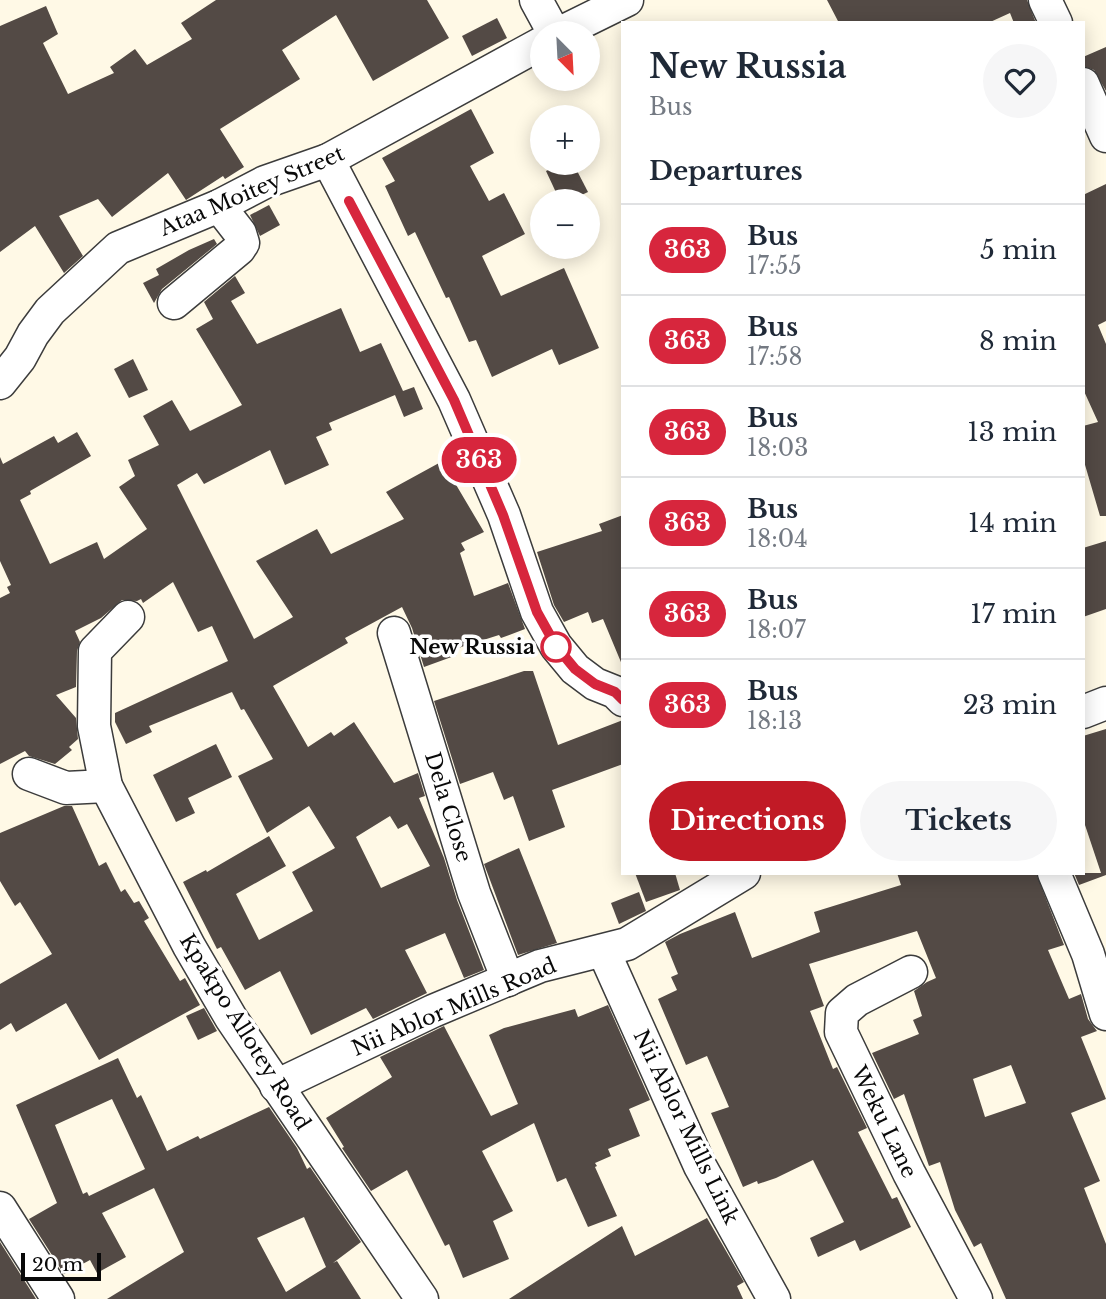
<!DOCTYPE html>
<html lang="en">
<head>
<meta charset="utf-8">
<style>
  :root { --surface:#fff; --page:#f6f6f7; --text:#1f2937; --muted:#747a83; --line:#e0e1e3; --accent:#c11a26 }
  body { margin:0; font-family:"Libre Baskerville",serif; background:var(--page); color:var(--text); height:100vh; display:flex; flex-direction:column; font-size:26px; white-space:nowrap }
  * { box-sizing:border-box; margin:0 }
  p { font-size:23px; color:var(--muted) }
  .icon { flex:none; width:38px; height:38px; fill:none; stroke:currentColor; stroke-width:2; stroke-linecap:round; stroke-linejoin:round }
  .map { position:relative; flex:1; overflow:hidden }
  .sheet { position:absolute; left:621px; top:21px; width:464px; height:854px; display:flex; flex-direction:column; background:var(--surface); border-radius:0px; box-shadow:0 4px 18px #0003 }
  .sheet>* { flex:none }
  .badge { padding:0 14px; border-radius:23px; font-size:24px; line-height:46px }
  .needle { width:46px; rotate:156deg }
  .controls { position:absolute; left:530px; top:21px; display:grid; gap:14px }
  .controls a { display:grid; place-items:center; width:70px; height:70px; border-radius:50%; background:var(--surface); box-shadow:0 4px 18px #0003; font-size:35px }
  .scale { position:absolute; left:21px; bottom:18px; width:80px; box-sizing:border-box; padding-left:7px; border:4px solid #090909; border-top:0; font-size:19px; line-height:24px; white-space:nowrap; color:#090909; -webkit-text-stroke:5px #fff; paint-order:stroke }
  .map>.badge { position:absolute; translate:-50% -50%; box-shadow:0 0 0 4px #fff }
  h2 { padding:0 28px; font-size:26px; line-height:63px }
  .round { display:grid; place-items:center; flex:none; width:74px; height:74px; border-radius:37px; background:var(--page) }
  .head { display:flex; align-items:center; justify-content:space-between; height:119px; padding:0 28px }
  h1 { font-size:33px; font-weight:800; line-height:52px }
  .primary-button { display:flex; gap:14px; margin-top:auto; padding:14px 28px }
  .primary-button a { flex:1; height:80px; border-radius:42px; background:var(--accent); color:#fff; font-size:28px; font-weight:800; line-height:80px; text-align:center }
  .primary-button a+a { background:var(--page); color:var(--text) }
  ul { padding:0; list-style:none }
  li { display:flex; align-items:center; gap:21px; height:91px; padding:0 28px; border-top:2px solid var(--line) }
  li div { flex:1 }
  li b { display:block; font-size:26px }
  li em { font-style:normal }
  li .badge { min-width:77px; font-weight:700; text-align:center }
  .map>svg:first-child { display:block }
  .building { fill:#534a45; fill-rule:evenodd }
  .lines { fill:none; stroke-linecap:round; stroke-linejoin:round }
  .street-casing { stroke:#3c3c3c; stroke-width:35 }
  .street { stroke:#fff; stroke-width:32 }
  .line-casing { stroke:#fff; stroke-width:16 }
  .line { stroke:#d7263d; stroke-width:10 }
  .stop-dot { fill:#fff; stroke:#d7263d; stroke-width:3.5 }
  .labels { text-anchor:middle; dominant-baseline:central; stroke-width:7; stroke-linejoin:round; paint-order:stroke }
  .street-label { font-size:21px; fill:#090909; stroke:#fff }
  .stop-label { font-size:21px; font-weight:bold; fill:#090909; stroke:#fff; text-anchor:end }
</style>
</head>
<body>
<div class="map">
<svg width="1106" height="1299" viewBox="0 0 1106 1299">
  <rect width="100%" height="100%" fill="#fff9e6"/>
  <g class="building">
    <path d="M216,0H427L449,38L373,81L336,15L282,50L300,79L220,129L244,167L225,179L223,176L186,200L168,173L112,217L98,199L59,216L83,256L64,273L35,226L0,252V26L46,6L58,34L43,43L68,94L114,73L110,67L135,49L147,65L192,39L181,23Z"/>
    <path d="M827,0H1027L1036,23H1014L1010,13L988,23H839Z"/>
    <path d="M497,18L507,38L472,56L462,36Z"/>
    <path d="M1106,47V91L1094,70L1083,66V57Z"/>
    <path d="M471,109L494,153L470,166L489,201L504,193L525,234L482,256L501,296L564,268L599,348L559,365L552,349L492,377L476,340L469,342L449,297L446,298L415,232L408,236L385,186L395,181L382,158Z"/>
    <path d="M563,163H573L588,192L569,201H560L546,171Z"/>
    <path d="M1106,184V321L1098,325L1106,344V516H1100L1083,458V426L1098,422L1083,389V195Z"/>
    <path d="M269,205L280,225L260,236L250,215Z"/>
    <path d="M214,239L217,244L162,289L154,303L143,283L159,275L156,269L189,250Z"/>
    <path d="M235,276L245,293L231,301L257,344L341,308L360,352L381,343L403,391L414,387L423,409L404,417L395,395L329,423L332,430L316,437L329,465L285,485L270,450L204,484L197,473L177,485L254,639L293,617L256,561L317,529L331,554L404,519L386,492L450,457L461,480L455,483L484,532L461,543L465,550L460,553L474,596L508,583L525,629L501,638L499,635L455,649L457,655L424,667L412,628L402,607L345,638L348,643L273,686L308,747L331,732L334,736L354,722L394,783L418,773L425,796L419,798L444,858L457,900L484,970L464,978L445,933L405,950L427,993L373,1019L366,1008L311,1035L280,971L245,990L221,947L217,949L183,882L206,870L207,872L269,836L286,866L236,894L259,940L313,911L292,872L335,848L309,806L267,833L238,776L273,759L244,709L241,710L232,692L149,726L152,732L126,744L115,722V713L228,661L212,626L198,632L173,582L143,603L141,599L137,601L122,600L101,618L75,631L80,642L77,651L76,687L56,695L76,718L78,739L69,747L72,750L55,764L29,756L25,751L0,764V598L10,593L7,587L11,585L0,561V457L3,464L54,436L58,443L77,432L91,456L30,491L31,494L20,500L50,564L97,542L104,559L147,529L119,487L135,476L128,460L159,445L143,416L172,400L190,431L242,405L196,329L213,319L204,302ZM390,816L398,829L407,824L430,866L381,888L356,837Z"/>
    <path d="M133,359L148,390L129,398L114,369Z"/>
    <path d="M623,515V667L603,619L592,623L588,612L564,622L554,605L537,552L602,531L599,524Z"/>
    <path d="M1106,541V609L1083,617V548Z"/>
    <path d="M524,671H533L558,745L623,720V764L552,790L565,827L529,841L513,796L504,800L493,772L460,784L434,701Z"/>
    <path d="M1106,729V875L1079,885L1074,873H1101L1083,819V736Z"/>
    <path d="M216,744L232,777L188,798L195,813L176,822L153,775Z"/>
    <path d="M64,806H72L99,866L106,862L121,892L125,889L134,903L139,901L149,918L144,921L180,981L185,978L200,1005L99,1060L66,1003L16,1032L11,1023L0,1030V984L52,954L20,902L15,906L0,881V833Z"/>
    <path d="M519,848L557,943L518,955L484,864Z"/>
    <path d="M635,873H675L680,890L646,902Z"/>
    <path d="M897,873H1036L1064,945L1048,950L1069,999L1081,994L1088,1019L1097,1031L1081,1037L1106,1099L1071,1113L1100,1181L1084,1188L1106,1244V1299H1006L981,1243L974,1247L955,1210L940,1162L929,1166L904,1094L894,1099L872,1053L919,1034L913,1020L922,1016L914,991L927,982L936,978L917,931L809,964L824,1006L810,1011L833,1069L837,1067L867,1128L858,1132L892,1199L897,1197L911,1227L860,1251L855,1240L818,1257L810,1238L844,1222L813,1160L776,1178L758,1184L757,1181L743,1187L711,1113L729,1107L707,1056L686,1065L658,999L677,990L671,977L678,974L665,942L680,934L735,912L752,958L820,932L814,912L901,885ZM1011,1065L1026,1103L985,1117L973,1079Z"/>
    <path d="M639,892L646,911L619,924L611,903Z"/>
    <path d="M608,1005L650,1100L629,1109L640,1136L608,1149L611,1156L595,1163L597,1166L595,1167L617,1216L588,1227L566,1178L557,1182L534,1123L482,1151L513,1211L493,1221L509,1259L463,1278L449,1244L445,1246L407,1170L371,1191L342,1148L344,1147L326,1118L392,1077L380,1057L444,1026L491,1116L518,1104L489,1035L504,1028L575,1009L578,1017Z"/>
    <path d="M204,1008L217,1031L198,1040L186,1016Z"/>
    <path d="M118,1058L137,1098L141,1095L167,1151L198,1136L200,1139L269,1107L297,1148L307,1169L310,1167L361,1242L333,1263L337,1261L361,1299H107L184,1252L154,1188L102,1213L126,1257L97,1273L90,1260L64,1274L29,1219L57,1203L16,1105ZM112,1099L145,1169L89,1196L87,1192L83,1194L55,1125ZM304,1217L326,1267L286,1292L257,1238Z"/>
    <path d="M707,1218L744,1282L737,1286L743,1299H509L622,1226L635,1256Z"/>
    <path d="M0,1242L36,1299H0Z"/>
  </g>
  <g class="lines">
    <g class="street-casing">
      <g id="street">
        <path d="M536,0L554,33"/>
        <path d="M1045,0L1056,23"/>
        <path d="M560,33L627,0"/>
        <path d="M1083,84L1106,136"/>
        <path d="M328,160L454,400L504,515L537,612L556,646L575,669L595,684L615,692L623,700"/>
        <path d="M174,303L239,249L243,243L240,233L219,206"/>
        <path d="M0,383L20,358L33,334L50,311L118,248L219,206L265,182L328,160L542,43"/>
        <path d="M128,617L95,651L94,726L106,786L189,946L231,1018L422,1299"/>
        <path d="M394,633L474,893L508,980"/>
        <path d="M1083,712L1106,703"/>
        <path d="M29,774L66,788L106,786"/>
        <path d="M1054,873L1088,954L1106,1014"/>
        <path d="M604,952L700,1166L774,1299"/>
        <path d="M911,972L857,1000L842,1013L841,1032L909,1173L976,1299"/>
        <path d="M276,1086L433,1011L540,966L627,944L744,873"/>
        <path d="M0,1208L58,1299"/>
      </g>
    </g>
    <use href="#street" class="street"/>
  </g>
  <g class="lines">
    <g class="line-casing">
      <path id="line" d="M349,201L454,400L503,515L537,612L556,646L575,669L595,684L615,692L623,700"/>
    </g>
    <use href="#line" class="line"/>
  </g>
  <circle class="stop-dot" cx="556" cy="647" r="14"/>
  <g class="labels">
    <g class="street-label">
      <text transform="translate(252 191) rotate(-23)">Ataa Moitey Street</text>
      <text transform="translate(448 807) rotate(73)">Dela Close</text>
      <text transform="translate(454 1007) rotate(-23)">Nii Ablor Mills Road</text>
      <text transform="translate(245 1032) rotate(58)">Kpakpo Allotey Road</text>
      <text transform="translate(884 1122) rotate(64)">Weku Lane</text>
      <text transform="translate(686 1127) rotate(64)">Nii Ablor Mills Link</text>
    </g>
    <g class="stop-label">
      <text x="535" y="647">New Russia</text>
    </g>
  </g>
</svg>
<div class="controls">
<a><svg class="needle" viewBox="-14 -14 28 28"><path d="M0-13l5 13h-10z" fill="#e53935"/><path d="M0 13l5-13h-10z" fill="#747a83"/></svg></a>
<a>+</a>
<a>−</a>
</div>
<div class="scale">20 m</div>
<b class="badge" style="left:479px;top:460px;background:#d7263d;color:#fff">363</b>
<section class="sheet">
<div class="head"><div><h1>New Russia</h1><p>Bus</p></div><a class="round"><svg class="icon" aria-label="heart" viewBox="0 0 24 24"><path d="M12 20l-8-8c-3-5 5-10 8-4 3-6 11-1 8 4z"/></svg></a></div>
<h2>Departures</h2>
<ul>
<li><span class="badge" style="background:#d7263d;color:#fff">363</span><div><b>Bus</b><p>17:55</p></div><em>5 min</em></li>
<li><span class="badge" style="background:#d7263d;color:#fff">363</span><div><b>Bus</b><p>17:58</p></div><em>8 min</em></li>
<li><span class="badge" style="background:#d7263d;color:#fff">363</span><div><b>Bus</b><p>18:03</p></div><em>13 min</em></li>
<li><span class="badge" style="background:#d7263d;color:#fff">363</span><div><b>Bus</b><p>18:04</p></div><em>14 min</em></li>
<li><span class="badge" style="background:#d7263d;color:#fff">363</span><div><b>Bus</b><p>18:07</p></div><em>17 min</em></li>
<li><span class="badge" style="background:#d7263d;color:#fff">363</span><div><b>Bus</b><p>18:13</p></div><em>23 min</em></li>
</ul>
<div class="primary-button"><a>Directions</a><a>Tickets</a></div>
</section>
</div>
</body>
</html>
